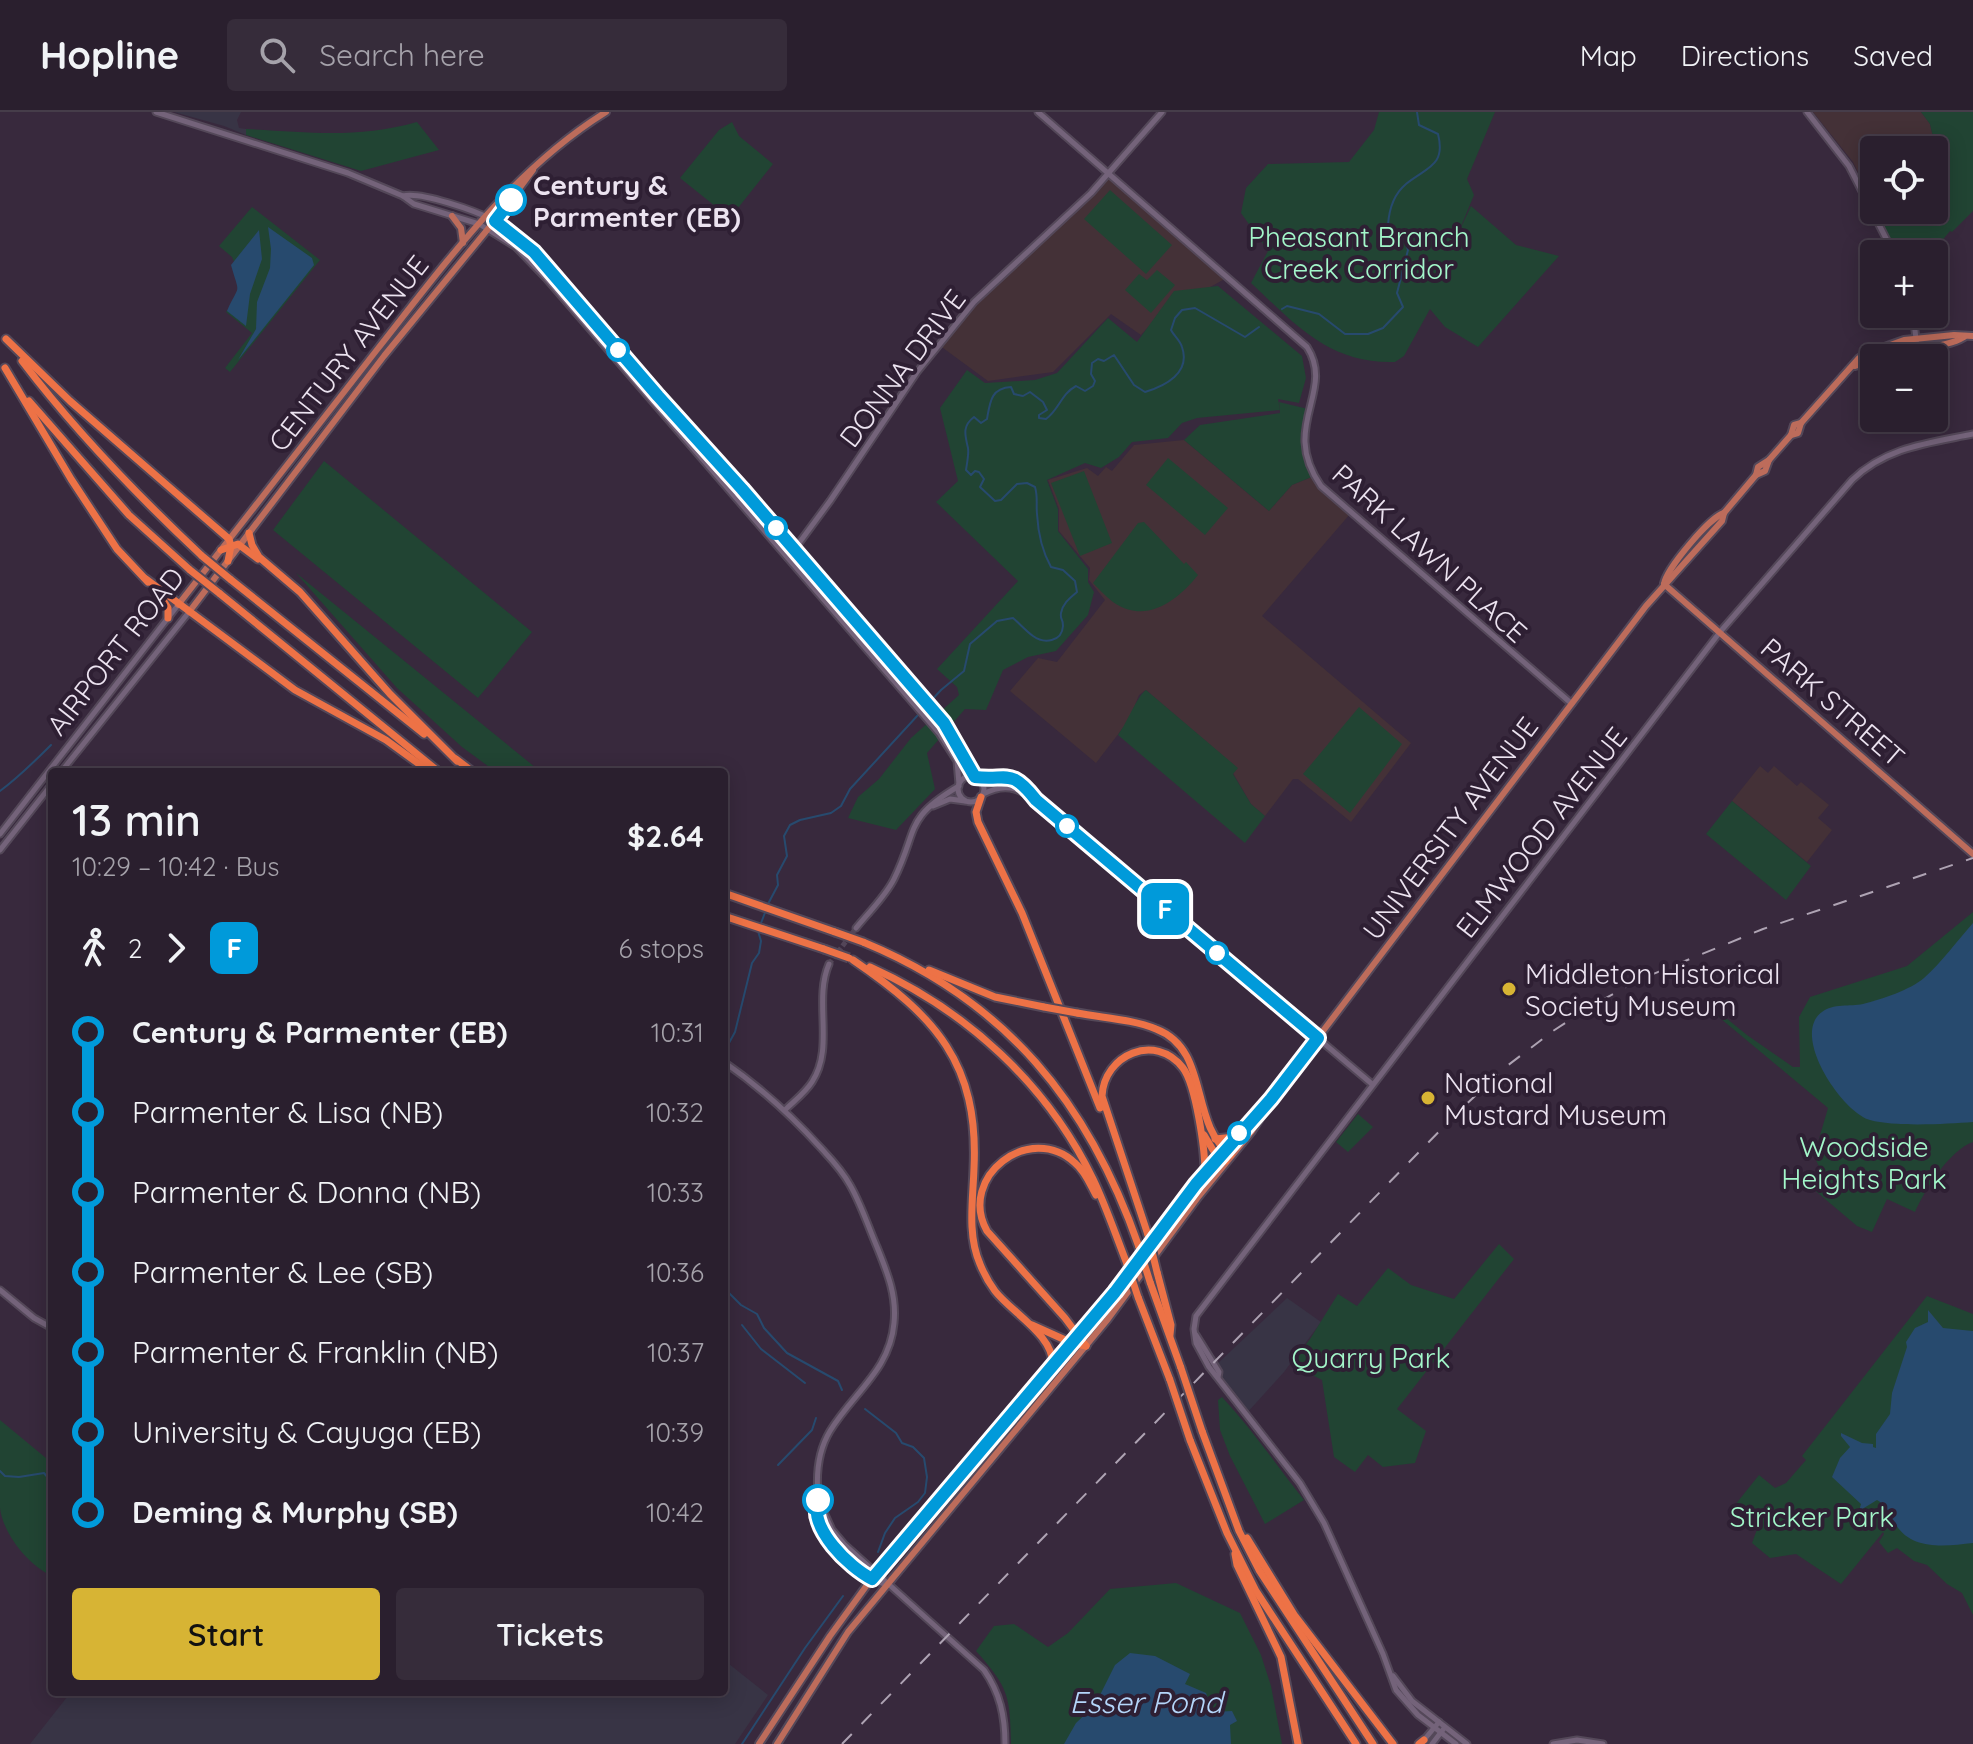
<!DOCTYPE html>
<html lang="en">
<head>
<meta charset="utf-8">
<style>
  :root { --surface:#2a1f2e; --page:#362c3a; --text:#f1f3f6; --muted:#a5a2aa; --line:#463d4a; --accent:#d7b434 }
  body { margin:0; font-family:Quicksand,sans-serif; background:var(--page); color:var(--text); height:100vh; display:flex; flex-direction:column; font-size:30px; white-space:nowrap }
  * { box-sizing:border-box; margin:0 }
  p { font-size:26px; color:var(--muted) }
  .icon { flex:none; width:44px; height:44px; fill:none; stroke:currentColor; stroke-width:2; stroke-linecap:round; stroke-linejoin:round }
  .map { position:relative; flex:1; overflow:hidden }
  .side { position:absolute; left:48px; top:656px; width:680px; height:928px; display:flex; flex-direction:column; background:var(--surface); border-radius:8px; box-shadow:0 4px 20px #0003,0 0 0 2px var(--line) }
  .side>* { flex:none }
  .badge { padding:0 16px; border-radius:12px; font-size:28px; line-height:52px }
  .tools { position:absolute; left:1860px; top:24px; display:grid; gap:16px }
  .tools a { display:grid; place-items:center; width:88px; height:88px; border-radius:8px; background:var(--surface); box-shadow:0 4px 20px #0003,0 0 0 2px var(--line); font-size:40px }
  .map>.badge { position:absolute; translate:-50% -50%; box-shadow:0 0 0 4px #fff }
  .legs { display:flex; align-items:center; gap:12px; height:88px; padding:0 24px; font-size:26px }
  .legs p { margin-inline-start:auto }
  .head { display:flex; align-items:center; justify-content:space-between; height:136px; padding:0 24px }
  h1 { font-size:44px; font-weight:600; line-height:60px }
  .button { display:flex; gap:16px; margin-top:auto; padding:16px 24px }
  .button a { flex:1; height:92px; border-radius:8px; background:var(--accent); color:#111; font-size:32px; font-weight:600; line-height:92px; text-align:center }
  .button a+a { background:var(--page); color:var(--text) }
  ul { padding:0 24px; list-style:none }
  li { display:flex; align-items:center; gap:28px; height:80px; font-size:30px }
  li i { display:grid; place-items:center; width:12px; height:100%; margin:0 10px; background:currentColor }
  li i::after { content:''; width:20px; height:20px; margin:-10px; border:6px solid; border-radius:50%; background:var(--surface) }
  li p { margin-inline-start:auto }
  li:first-child i { background:linear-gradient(#0000 50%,currentColor 0) }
  li:last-child i { background:linear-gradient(currentColor 50%,#0000 0) }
  header { display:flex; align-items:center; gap:48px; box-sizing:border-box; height:112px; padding:0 40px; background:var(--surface); border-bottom:2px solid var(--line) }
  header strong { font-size:38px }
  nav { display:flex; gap:44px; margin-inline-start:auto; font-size:28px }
  .search { width:560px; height:72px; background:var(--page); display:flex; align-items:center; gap:20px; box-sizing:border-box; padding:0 28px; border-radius:8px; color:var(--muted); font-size:30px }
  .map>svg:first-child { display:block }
  .industrial { fill:#383445 }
  .education { fill:#443137 }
  .green { fill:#214433 }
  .water { fill:#274a6e }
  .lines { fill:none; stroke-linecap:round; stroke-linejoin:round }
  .stream { stroke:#274a6e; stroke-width:2 }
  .minor-tunnel { stroke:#534558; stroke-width:5; stroke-dasharray:5 2.5; stroke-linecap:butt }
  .minor-casing { stroke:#544859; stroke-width:9 }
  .major-casing { stroke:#544859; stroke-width:10 }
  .highway-casing { stroke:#544859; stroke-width:11 }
  .minor { stroke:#74637a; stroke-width:5 }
  .major { stroke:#bd6c5b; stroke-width:6 }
  .highway { stroke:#ed7246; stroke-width:7 }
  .rail { stroke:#aea3b3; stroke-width:2; stroke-dasharray:14 14; stroke-linecap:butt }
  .highway-bridge-casing { stroke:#544859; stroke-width:11; stroke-linecap:butt }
  .highway-bridge { stroke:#ed7246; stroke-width:7 }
  .line-1-casing { stroke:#fff; stroke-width:18 }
  .line-1 { stroke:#009ada; stroke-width:12 }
  .stop-1-dot { fill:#fff; stroke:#009ada; stroke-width:4 }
  .poi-dot { fill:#d7b434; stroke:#2e1f33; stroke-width:3 }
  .labels { text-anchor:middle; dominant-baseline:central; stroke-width:8; stroke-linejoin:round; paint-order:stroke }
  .stop-label { font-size:28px; font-weight:bold; fill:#ece3f0; stroke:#2e1f33; text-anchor:start }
  .park-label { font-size:28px; fill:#a3f7ca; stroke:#2e1f33 }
  .street-label { font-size:28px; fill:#ece3f0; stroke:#2e1f33 }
  .poi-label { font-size:28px; fill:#ece3f0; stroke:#2e1f33; text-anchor:start }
  .water-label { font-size:30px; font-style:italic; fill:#b4d6fa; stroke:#2e1f33 }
</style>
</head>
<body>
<header>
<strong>Hopline</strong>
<div class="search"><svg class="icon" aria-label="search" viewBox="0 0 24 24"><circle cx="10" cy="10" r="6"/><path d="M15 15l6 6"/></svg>Search here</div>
<nav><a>Map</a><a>Directions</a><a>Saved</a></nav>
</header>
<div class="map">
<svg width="1973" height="1632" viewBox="0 0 1973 1632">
  <rect width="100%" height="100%" fill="#38293d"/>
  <g class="industrial">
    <path d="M174,0H241L237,8L239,16L246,17V23L224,14Z"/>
    <path d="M1287,1186L1321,1210L1284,1260L1246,1302L1218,1265L1215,1254Z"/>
    <path d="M724,1548L768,1583L735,1632H30L71,1580H724Z"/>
  </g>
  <g class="education">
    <path d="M1813,0H1921L1930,12L1933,25L1925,38H1874V92L1853,50Z"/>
    <path d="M1109,61L1228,165L1157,205L1141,223L1111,202L1053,260L988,269L939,233L974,190Z"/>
    <path d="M1184,328L1269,399L1292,373L1314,364L1350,402L1262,504L1411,631L1351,710L1298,667H1293L1265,704L1251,692L1233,661L1237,656L1146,578L1139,583L1129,608L1096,651L1010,579L1038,546L1057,550L1105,488L1089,468L1090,456L1059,419V397L1048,368L1087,356L1098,364L1106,355L1112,359L1134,333Z"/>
    <path d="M1760,654L1768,661L1774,654L1797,674L1801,670L1829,693L1818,706L1832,718L1807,750L1732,689Z"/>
  </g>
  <g class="green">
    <path d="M1379,0H1495L1467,67L1474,83L1457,124L1471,94L1516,133L1559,144L1478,235L1445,215L1430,197L1404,244L1395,250C1329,252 1295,212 1251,171L1268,139L1241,101L1246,76L1268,52L1349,50L1374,18Z"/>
    <path d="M1921,0H1973V99L1952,120L1950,119L1931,142H1898L1879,103L1885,98H1934V38H1913L1924,35L1933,25L1930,12Z"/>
    <path d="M417,10L439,38L361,59L246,23V17C308,20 356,27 417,10Z"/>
    <path d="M732,10L739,24L773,52L730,106L680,66L719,18Z"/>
    <path d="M1110,78L1172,133L1146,162L1084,107Z"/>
    <path d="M252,95L320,148L230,260L225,256L252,221L226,200L245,176L232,145L219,134Z"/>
    <path d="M1157,158L1175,173L1151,201L1125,178L1139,162L1147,168Z"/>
    <path d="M1218,174L1302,244L1306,266L1299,291L1278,287L1280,298L1197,306L1182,311L1168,326L1132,330L1119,345L1101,356L1085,351L1047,368L1058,397V419L1088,457V470L1094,480L1088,503L1056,539L1028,545L1003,558L986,598L965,597L927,641L935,677L896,718L848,706L858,685L879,667L911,626L959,583L957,575L937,557L1018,469L936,390L958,369L940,296L967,258L985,271L1035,268L1057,261L1108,206L1137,230L1174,179Z"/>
    <path d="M1279,290L1308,297L1304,321L1314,364L1292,373L1269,399L1184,328L1200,313L1280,301Z"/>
    <path d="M1168,346L1228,396L1205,423L1146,373Z"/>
    <path d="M324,349L532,520L478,586L273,418Z"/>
    <path d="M1084,359L1112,431L1080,444L1051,371Z"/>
    <path d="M1144,410L1184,452L1186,450L1198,463C1179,487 1148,512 1116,492C1108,487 1100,478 1093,471L1138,411Z"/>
    <path d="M296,461L541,660H496L462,635L397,576Z"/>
    <path d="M1146,578L1238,656L1233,662L1251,692L1265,704L1245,731L1118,623C1127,611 1137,584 1146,578Z"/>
    <path d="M1359,595L1402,632L1350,701L1303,662Z"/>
    <path d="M1732,689L1811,754L1786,788L1706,722Z"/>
    <path d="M1973,800V1030C1950,1038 1925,1077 1915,1100L1887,1087L1872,1120L1857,1114L1812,1076L1823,1063L1814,1044L1828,996L1708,896L1710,893L1747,923L1793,955H1800L1799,905L1810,885L1907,854Z"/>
    <path d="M1358,1002L1373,1015L1348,1040L1336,1030Z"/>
    <path d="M1499,1132L1514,1147L1397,1297L1426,1319L1415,1351L1383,1355L1368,1343L1355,1360L1334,1345L1322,1268L1291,1252L1310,1227L1338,1182L1357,1194L1388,1156L1411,1173L1454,1187Z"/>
    <path d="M1927,1184L1973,1202V1503L1962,1481L1947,1472L1927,1453L1914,1449L1897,1436L1888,1441L1879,1430L1884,1422L1883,1420L1841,1472L1796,1442L1770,1446L1752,1431L1759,1412L1735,1393L1759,1363L1775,1376L1786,1371L1806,1348L1802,1344Z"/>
    <path d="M1222,1285C1252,1317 1277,1354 1304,1388L1265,1412L1230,1344L1220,1318L1218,1288Z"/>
    <path d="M0,1308L52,1351V1464C29,1454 3,1422 0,1396C0,1368 0,1337 0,1308Z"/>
    <path d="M1176,1471L1240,1501L1261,1543L1271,1574L1282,1632H1011C1010,1584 1009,1576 976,1539L994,1514L1014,1512L1048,1535L1068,1521L1110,1477Z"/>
  </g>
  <g class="water">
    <path d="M268,115L312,146L314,153L238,248L256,217L257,190L270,156L271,137Z"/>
    <path d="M259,118L262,147L250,182L246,214L227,199C240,170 240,185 231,153Z"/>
    <path d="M1973,811V1010C1946,1012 1895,1015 1870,1008C1842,1000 1790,923 1822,900C1833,891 1850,895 1863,892C1882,887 1910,878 1924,866C1942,850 1957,829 1973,811Z"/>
    <path d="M1928,1198L1943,1216L1973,1219V1431C1946,1434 1913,1439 1896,1413C1888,1402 1889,1395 1877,1388L1859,1399L1861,1392L1832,1365L1840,1346L1850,1335L1841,1324V1321L1862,1331L1873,1332V1335L1876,1336V1322L1890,1302L1892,1281L1907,1235L1906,1230L1915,1216L1928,1210Z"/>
    <path d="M1130,1541L1155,1544L1190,1562L1185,1572L1206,1581L1213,1600L1232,1599L1237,1609L1230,1613L1231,1632H1064L1076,1611L1095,1593L1115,1553Z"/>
  </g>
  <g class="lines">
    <g class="stream">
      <path d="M1282,197L1287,194L1319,202L1345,222H1368L1383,216L1403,195L1397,181L1408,138L1404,126L1388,113C1389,98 1394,82 1406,72C1427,55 1446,54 1438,22L1419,13L1417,0"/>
      <path d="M0,679C19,665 36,648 51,633"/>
      <path d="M768,792L778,773L777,763L787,744L784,724L790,713L800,708L831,701L841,694L850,677L941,578L964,559L970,532L997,509L1013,506C1020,512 1026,519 1033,524C1044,532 1062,530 1063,514C1063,505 1060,509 1061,501C1063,491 1070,486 1077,480L1075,469L1063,458L1051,455C1042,439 1038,420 1037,402C1036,392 1038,385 1035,375L1027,371L1017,372L1001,388L995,389L980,375L984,367L979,360L975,359L971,363L966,358C967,351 969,342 968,336C965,323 962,314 974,305L981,311L987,307C990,290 991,276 1011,275L1014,282L1023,284L1030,280L1043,290L1047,298L1039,303V306L1046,307C1059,298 1061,282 1076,274L1085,279L1093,274L1095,269L1091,262L1092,251L1098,247L1104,249L1114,243L1134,273L1145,280C1165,274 1191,261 1182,235C1180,228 1174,224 1171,218L1175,206L1182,198L1195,196L1245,225L1259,215"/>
      <path d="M724,940L735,920L752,851L759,841L761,829L758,819L766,798"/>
      <path d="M724,1176L741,1193L757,1202L764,1216L787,1241L838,1269L842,1278"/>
      <path d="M742,1213L761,1237L805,1271"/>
      <path d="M865,1297L896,1321L902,1331L913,1335L924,1346L927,1365L925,1381L918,1390L895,1406L885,1421L878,1440"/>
      <path d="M778,1353L812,1318L816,1306"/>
      <path d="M0,1359L5,1364L19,1365L44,1361L49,1367L52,1390"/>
      <path d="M742,1632L805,1536L843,1484"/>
    </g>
    <path class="minor-tunnel" d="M829,852L856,816"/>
    <g class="minor-casing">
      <g id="minor">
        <path d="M156,0L348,61L403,84L414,92L479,112L516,135L546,166L939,621L957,649L959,672"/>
        <path d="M1038,0L1307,235C1336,280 1279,314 1321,374L1572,592"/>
        <path d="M1807,0L1849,54L1894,142"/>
        <path d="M403,84C420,79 476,99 493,108C505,114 518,124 528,134L944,611L975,665"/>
        <path d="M1913,202L1917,235"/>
        <path d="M788,446L830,389L917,260L974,190L1091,81L1162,0"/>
        <path d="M61,660L189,500"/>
        <circle cx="971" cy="677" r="13"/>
        <path d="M978,666C1006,665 1012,660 1033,684"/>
        <path d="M983,682C1004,671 1017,675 1036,688L1372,972"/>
        <path d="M933,694L950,687L965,689"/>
        <path d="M0,722L178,493"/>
        <path d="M0,738L52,672"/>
        <path d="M856,816C868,801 885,785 894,767C919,717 903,707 959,674"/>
        <path d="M724,950C760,975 790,1002 820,1035C831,1047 842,1058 850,1073C861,1092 868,1114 877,1135C887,1160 897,1183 894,1211C890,1258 853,1281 830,1319C818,1339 816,1360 818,1383C818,1390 815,1395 816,1401C821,1434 857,1462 886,1473"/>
        <path d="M785,998C794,989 805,981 812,970C835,935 813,889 829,852"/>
        <path d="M0,1178L34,1206L52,1216"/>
        <path d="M1196,1223L1219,1260L1218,1265"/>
        <path d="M819,1389L832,1418L844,1432L984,1558C1000,1581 1005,1604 1005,1632"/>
        <path d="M1393,1564L1412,1589L1467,1632"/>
        <path d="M1424,1628L1439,1610"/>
        <path d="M1432,1632L1445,1615"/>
        <path d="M1456,1632L1418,1603L1396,1578L1383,1542L1324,1411L1300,1371L1209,1255L1196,1231L1194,1217L1196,1204L1720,520L1852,368C1886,335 1929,331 1973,322"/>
        <path d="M1553,1632L1577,1628L1603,1632"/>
      </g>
    </g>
    <g class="major-casing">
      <g id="major">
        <path d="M452,104L461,116L463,131"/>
        <path d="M1878,246C1904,235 1945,237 1964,225"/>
        <path d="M1855,254L1874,248"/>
        <path d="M1791,323L1794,313L1801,311L1859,246L1868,241L1904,228L1954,223L1973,224"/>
        <path d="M1756,363L1765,359L1769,348"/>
        <path d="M1664,472L1973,742"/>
        <path d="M1664,472C1666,457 1710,405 1724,401"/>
        <path d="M178,493C244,408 310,324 376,239C444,153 511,59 606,0"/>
        <path d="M189,500L384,244L501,101L533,58"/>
        <path d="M759,1632L830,1524L867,1473L1124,1169L1205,1060L1272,986L1646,494L1722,409L1724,401L1756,363L1758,355L1769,348L1791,323L1798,321L1801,311"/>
        <path d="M777,1632L848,1520L1108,1207L1199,1084L1252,1019L1268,994"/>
      </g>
    </g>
    <g class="highway-casing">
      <g id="highway">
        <path d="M6,227L70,289L229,427L231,434L228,449"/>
        <path d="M22,249C76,320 137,383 202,444"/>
        <path d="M5,256L71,367L117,437L148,470"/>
        <path d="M29,289L129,403L190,458"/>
        <path d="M249,421L252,433L259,445L300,480L390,582L457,649"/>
        <path d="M221,438L238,432L258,447"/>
        <path d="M146,467L295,578L386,628L430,660"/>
        <path d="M230,467L424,622"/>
        <path d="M157,479L168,496V506"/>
        <path d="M219,481L439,660"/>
        <path d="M456,647L473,660"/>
        <path d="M981,685L976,700L978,710L1022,801L1100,996"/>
        <path d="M724,781L835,820"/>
        <path d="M724,804L824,837"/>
        <path d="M863,830C1006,889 1089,991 1139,1135"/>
        <path d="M853,848C935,904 979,951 974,1056C973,1088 967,1122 980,1152C984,1162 989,1171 995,1179C1012,1201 1054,1223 1053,1254"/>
        <path d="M870,855C966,898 1047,972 1093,1067C1106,1094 1116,1124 1127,1152"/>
        <path d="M929,858L995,885L1044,895"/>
        <path d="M1077,901C1103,906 1132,907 1156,917C1211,938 1188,1011 1231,1043"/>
        <path d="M1204,1023L1213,1038L1226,1049"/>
        <path d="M1215,1027L1235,1025"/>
        <path d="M1148,1123L1102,984C1104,943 1155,920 1183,956C1196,973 1205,1038 1205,1060"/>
        <path d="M1157,1160L1171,1213L1170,1223"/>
        <path d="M1150,1170L1181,1256"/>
        <path d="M1138,1185L1170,1268"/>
        <path d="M1032,1213L1072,1231L1086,1234"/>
        <path d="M1086,1234L1065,1206L987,1119C957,1065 1030,1009 1075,1051C1085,1059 1090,1072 1096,1083"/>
        <path d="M1202,1319L1239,1419L1259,1458L1373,1632"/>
        <path d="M1190,1328L1227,1421L1256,1479L1356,1632"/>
        <path d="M1247,1426L1295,1504L1393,1632"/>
        <path d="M1235,1442L1237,1453L1281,1545L1298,1632"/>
        <path d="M1419,1632L1424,1628"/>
      </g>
    </g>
    <use href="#minor" class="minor"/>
    <use href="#major" class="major"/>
    <use href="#highway" class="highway"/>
    <path class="rail" d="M842,1632L1458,1000L1507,954L1553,919L1591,894L1641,867L1763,817L1973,746"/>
    <g class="highway-bridge-casing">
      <g id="highway-bridge">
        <path d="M202,444L230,467"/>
        <path d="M190,458L219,481"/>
        <path d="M835,820L863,830"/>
        <path d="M824,837L849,846"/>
        <path d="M1044,895L1077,901"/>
        <path d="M1148,1123L1157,1160"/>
        <path d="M1139,1135L1150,1170"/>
        <path d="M1127,1152L1138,1185"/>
        <path d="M1181,1256L1202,1319"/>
        <path d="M1170,1268L1190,1328"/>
      </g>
    </g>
    <use href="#highway-bridge" class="highway-bridge"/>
  </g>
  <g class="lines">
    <g class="line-1-casing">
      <path id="line-1" d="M511,88L495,109L534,140L658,284L742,377L944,611L975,665C1008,669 1010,655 1036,688L1318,926L1271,987L1196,1072L1115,1180L872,1467C849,1455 809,1417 818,1388"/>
    </g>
    <use href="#line-1" class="line-1"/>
  </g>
  <g class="stop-1-dot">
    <circle cx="511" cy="88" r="14"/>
    <circle cx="618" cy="238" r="10"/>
    <circle cx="776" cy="416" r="10"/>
    <circle cx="1067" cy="714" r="10"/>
    <circle cx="1217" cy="841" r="10"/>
    <circle cx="1239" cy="1021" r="10"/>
    <circle cx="818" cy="1388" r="14"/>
  </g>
  <g class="poi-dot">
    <circle cx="1509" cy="877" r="8"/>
    <circle cx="1428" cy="986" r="8"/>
  </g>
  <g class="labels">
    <g class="stop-label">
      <text x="533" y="72">Century &amp;<tspan x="533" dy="32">Parmenter (EB)</tspan></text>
    </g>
    <g class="park-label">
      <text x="1359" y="124">Pheasant Branch<tspan x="1359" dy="32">Creek Corridor</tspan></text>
      <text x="1864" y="1034">Woodside<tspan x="1864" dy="32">Heights Park</tspan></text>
      <text x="1371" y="1245">Quarry Park</text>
      <text x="1812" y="1404">Stricker Park</text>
    </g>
    <g class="street-label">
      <text transform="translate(348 241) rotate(-52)">CENTURY AVENUE</text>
      <text transform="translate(902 256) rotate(-53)">DONNA DRIVE</text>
      <text transform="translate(1430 441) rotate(42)">PARK LAWN PLACE</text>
      <text transform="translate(115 539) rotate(-52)">AIRPORT ROAD</text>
      <text transform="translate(1833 590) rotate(41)">PARK STREET</text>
      <text transform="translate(1450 716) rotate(-53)">UNIVERSITY AVENUE</text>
      <text transform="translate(1541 720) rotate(-52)">ELMWOOD AVENUE</text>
    </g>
    <g class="poi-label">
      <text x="1525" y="861">Middleton Historical<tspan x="1525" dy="32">Society Museum</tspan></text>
      <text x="1444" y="970">National<tspan x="1444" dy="32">Mustard Museum</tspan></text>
    </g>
    <g class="water-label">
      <text x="1146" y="1590">Esser Pond</text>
    </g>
  </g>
</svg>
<div class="tools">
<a><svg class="icon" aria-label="locate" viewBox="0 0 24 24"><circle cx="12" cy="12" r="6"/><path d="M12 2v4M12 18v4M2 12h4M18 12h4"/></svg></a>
<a>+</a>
<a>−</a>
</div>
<b class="badge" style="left:1165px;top:797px;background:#009ada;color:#fff">F</b>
<section class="side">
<div class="head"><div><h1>13 min</h1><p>10:29 – 10:42 · Bus</p></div><b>$2.64</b></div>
<div class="legs"><svg class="icon" aria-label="walk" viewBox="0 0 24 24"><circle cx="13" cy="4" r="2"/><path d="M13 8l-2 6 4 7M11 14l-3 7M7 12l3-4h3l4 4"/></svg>2<svg class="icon" aria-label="forward" viewBox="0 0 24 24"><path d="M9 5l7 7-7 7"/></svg><b class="badge" style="background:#009ada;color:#fff">F</b><p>6 stops</p></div>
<ul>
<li><i style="color:#009ada"></i><b>Century &amp; Parmenter (EB)</b><p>10:31</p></li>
<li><i style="color:#009ada"></i><span>Parmenter &amp; Lisa (NB)</span><p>10:32</p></li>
<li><i style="color:#009ada"></i><span>Parmenter &amp; Donna (NB)</span><p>10:33</p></li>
<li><i style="color:#009ada"></i><span>Parmenter &amp; Lee (SB)</span><p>10:36</p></li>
<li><i style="color:#009ada"></i><span>Parmenter &amp; Franklin (NB)</span><p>10:37</p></li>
<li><i style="color:#009ada"></i><span>University &amp; Cayuga (EB)</span><p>10:39</p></li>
<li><i style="color:#009ada"></i><b>Deming &amp; Murphy (SB)</b><p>10:42</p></li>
</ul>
<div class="button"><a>Start</a><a>Tickets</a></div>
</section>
</div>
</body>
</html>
